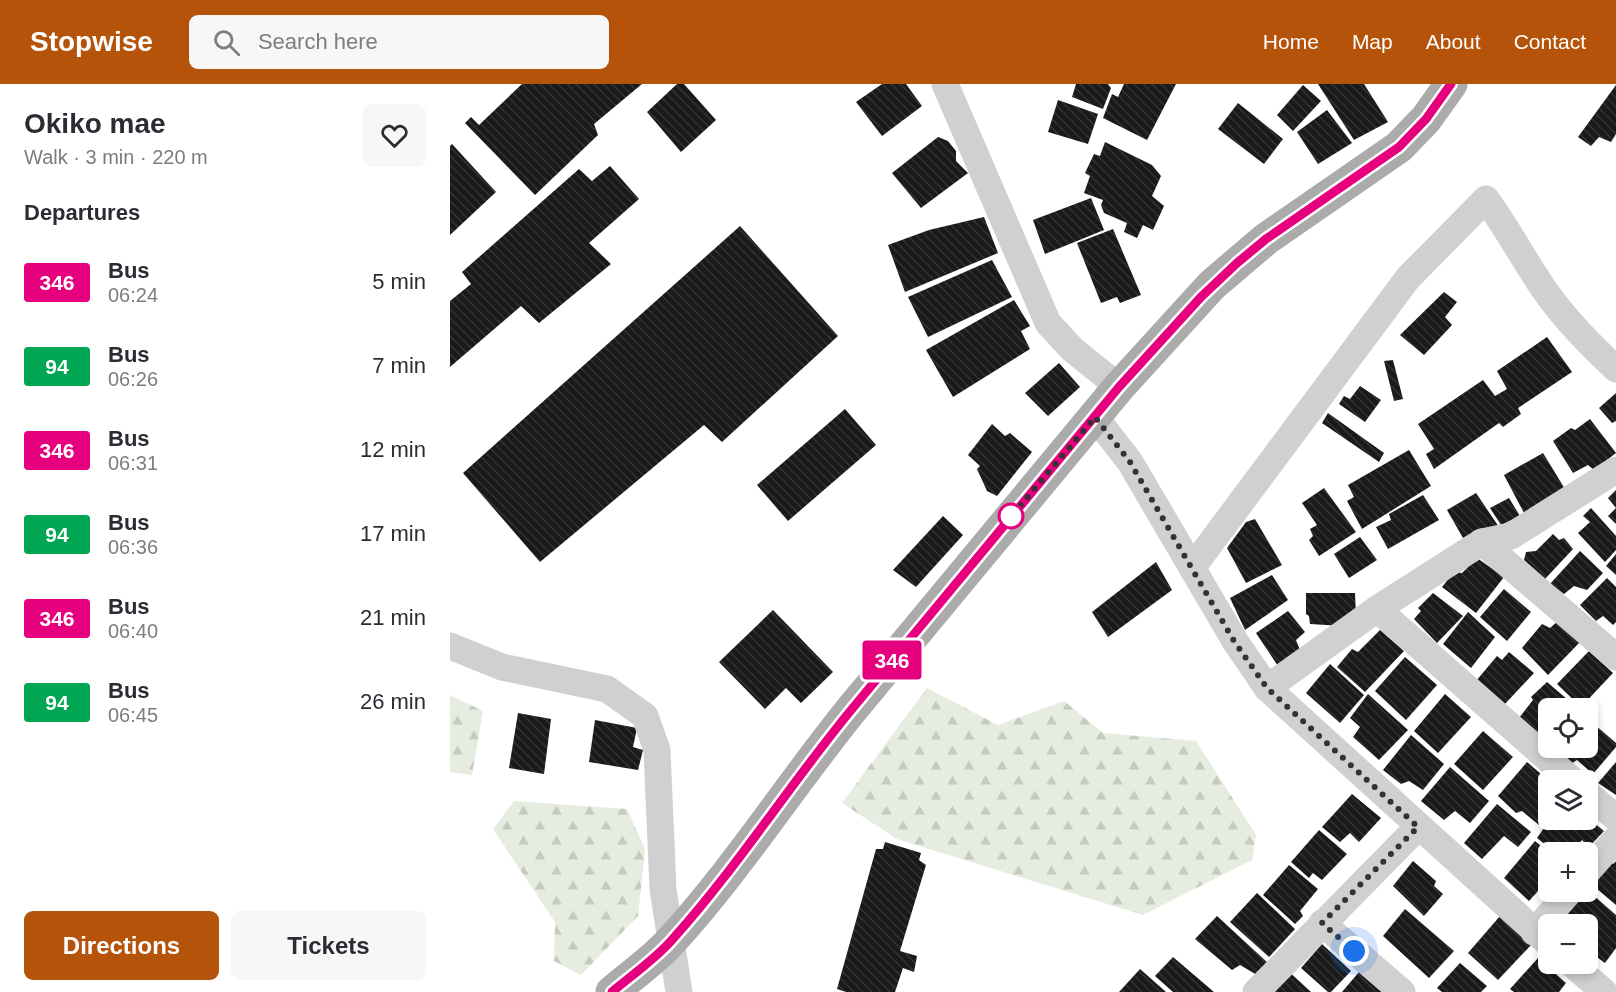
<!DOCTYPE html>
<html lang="en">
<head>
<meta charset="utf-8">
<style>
  :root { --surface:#fff; --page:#f7f7f7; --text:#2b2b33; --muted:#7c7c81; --accent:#b45309 }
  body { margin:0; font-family:Helvetica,sans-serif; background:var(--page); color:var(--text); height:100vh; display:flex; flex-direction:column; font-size:22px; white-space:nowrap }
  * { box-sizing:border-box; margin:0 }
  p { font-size:20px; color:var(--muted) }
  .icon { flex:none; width:33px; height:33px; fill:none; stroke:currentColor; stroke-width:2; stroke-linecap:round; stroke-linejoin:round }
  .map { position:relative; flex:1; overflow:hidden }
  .side { display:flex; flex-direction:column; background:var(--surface); width:450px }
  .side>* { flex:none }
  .badge { padding:0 12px; border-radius:4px; font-size:21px; line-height:39px }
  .fabs { position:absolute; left:1088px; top:614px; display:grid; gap:12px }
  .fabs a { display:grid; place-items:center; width:60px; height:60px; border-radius:9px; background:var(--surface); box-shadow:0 3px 9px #0003; font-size:30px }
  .you { position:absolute; width:30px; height:30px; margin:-15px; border:4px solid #fff; border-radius:50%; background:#1a73e8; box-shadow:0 0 0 9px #1a73e833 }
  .map>.badge { position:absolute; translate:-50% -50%; box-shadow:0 0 0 3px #fff }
  h2 { padding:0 24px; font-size:22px; line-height:54px }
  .round { display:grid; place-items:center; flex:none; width:63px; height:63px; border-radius:9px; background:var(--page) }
  .summary { display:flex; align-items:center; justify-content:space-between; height:102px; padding:0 24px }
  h1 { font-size:28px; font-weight:600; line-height:45px }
  .action { display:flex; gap:12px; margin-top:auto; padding:12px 24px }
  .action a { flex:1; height:69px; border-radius:9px; background:var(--accent); color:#fff; font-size:24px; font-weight:600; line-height:69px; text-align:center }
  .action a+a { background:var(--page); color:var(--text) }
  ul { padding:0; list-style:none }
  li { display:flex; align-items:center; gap:18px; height:84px; padding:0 24px }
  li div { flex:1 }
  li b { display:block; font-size:22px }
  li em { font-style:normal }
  li .badge { min-width:66px; font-weight:700; text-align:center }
  header { display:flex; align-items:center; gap:36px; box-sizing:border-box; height:84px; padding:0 30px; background:var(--accent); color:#fff }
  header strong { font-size:28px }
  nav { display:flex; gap:33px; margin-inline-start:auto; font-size:21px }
  .search { width:420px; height:54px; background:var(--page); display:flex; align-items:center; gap:15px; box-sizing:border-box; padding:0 21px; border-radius:9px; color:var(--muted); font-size:22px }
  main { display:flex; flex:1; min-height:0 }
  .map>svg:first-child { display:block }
  .forest { fill:url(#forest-firs) }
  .building { fill:url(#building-back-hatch) }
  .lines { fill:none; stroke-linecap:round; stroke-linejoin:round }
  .street { stroke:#d0d0d0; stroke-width:27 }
  .primary { stroke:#ababab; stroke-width:33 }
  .line-casing { stroke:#fff; stroke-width:14 }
  .line { stroke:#e6007e; stroke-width:9 }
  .walk { stroke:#333; stroke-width:6; stroke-dasharray:0 10.8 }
  .stop-dot { fill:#fff; stroke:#e6007e; stroke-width:3 }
</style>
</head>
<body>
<header>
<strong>Stopwise</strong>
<div class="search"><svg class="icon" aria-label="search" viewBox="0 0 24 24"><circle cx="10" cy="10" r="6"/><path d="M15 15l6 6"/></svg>Search here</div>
<nav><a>Home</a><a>Map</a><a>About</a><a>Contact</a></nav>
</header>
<main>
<section class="side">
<div class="summary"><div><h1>Okiko mae</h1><p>Walk · 3 min · 220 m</p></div><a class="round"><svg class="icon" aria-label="heart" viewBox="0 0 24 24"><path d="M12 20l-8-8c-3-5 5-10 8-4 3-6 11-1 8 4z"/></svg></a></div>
<h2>Departures</h2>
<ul>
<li><span class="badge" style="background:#e6007e;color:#fff">346</span><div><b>Bus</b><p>06:24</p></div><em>5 min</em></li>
<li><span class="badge" style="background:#00a651;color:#fff">94</span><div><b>Bus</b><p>06:26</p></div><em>7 min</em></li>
<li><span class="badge" style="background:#e6007e;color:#fff">346</span><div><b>Bus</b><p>06:31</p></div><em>12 min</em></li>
<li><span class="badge" style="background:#00a651;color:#fff">94</span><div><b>Bus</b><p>06:36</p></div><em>17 min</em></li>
<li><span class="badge" style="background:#e6007e;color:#fff">346</span><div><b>Bus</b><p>06:40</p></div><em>21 min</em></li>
<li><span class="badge" style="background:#00a651;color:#fff">94</span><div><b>Bus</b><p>06:45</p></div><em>26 min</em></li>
</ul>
<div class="action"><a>Directions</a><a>Tickets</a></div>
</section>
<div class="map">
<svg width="1166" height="908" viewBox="0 0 1166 908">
  <defs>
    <pattern id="forest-firs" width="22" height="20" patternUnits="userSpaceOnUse" patternTransform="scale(1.5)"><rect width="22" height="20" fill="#e6ecdf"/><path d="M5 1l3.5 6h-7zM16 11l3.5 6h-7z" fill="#c6cbc0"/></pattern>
    <pattern id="building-back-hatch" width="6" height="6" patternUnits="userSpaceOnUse" patternTransform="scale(1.5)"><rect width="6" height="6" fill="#1a1a1a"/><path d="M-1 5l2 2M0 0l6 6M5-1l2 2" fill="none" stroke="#333"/></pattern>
  </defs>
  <rect width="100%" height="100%" fill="#fff"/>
  <g class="forest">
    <path d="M477,604L548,641L614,617L653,649L746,657L806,751L802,776L693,831L447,755L392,719Z"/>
    <path d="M0,611L33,627L22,691L0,688Z"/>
    <path d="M64,717L177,725L195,765L188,832L131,891L104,877L105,838L43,745Z"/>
  </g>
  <g class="building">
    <path d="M72,0H192L144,40L148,51L85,111L15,39L21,33L29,41Z"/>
    <path d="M227,0H234L266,36L231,68L197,28Z"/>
    <path d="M432,0H456L472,22L432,52L406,18Z"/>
    <path d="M626,0H658L661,4L653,25L622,13Z"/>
    <path d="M674,0H726L697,56L653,34L662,10L668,13Z"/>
    <path d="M868,0H914L938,38L904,56Z"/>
    <path d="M853,1L871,17L843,47L827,31Z"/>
    <path d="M1166,1V50L1161,58L1149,53L1141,62L1128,53Z"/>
    <path d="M608,16L648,30L638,60L598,48Z"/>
    <path d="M788,19L833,55L814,80L768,45Z"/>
    <path d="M877,26L902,59L868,80L847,48Z"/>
    <path d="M488,53L498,57L506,67V77L518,89L471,124L442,89Z"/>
    <path d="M655,58L702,81L711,92L702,112L714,122L703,146L693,141L687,154L674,148L677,139L654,129L651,121L653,116L634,109L640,92L635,89L644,70L650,72Z"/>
    <path d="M2,60L46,108L0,151V62Z"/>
    <path d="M160,82L189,115L139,159L161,180L89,239L71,222L0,283V217L21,200L12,188L129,85L142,97Z"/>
    <path d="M641,114L654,146L595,170L583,136Z"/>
    <path d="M534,133L548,169L455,208L438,161L479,146Z"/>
    <path d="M290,142L388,252L272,358L254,341L90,478L13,389Z"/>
    <path d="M663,145L691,211L670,219L667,213L651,219L627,159Z"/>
    <path d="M542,176L562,213L478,253L458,213Z"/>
    <path d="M994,208L1007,218L995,233L1002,241L974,271L950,251Z"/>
    <path d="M564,216L580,242L571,247L580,265L503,313L476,266Z"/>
    <path d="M1097,253L1122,288L1068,324L1071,330L1053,343L1049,339L984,385L976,370L984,365L968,340L1033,296L1045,312L1057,305L1047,287Z"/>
    <path d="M943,276L953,315L944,317L934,277Z"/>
    <path d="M609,279L630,303L598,332L575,309Z"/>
    <path d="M910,302L931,316L915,338L889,320L894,312L900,315Z"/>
    <path d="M1166,309V337L1162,339L1149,324Z"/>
    <path d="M395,325L426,361L338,437L307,401Z"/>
    <path d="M878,329L934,369L929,378L872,339Z"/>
    <path d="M1140,335L1166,369L1144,386L1138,381L1123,389L1103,357L1121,344L1125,346Z"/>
    <path d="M542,340L555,352L560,349L582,368L547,412L537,407L527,385L530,382L518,371Z"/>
    <path d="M959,366L981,402L912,445L897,417L904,413L898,401Z"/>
    <path d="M1093,369L1115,405L1074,429L1054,391Z"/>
    <path d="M874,404L906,448L869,472L859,456L863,452L860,445L867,441L852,419Z"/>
    <path d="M1166,406V440L1158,432L1166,424L1158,414Z"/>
    <path d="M1026,409L1049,443L1030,445L1013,454L997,426Z"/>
    <path d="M973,411L989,436L938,465L926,443L941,436L939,430Z"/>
    <path d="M1059,414L1070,432L1051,441L1040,424Z"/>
    <path d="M1141,424L1166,452V466L1155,478L1128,449L1140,438L1133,432Z"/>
    <path d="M493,432L513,451L466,503L443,486Z"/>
    <path d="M805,435L832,481L796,499L777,464L796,438Z"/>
    <path d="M1103,450L1109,456L1114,454L1123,465L1095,495L1074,476L1076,468L1086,467Z"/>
    <path d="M910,453L927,476L899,494L884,470Z"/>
    <path d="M1130,467L1153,489L1137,506L1124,502L1114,510L1100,500Z"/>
    <path d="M1166,470V491L1156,482Z"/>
    <path d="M1027,474L1054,493L1026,529L992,503L1004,488L1012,489Z"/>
    <path d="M706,478L722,506L658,553L642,528Z"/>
    <path d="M822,491L838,516L795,546L780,514Z"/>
    <path d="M1157,494L1166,503V538L1163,541L1153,532L1146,537L1130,521Z"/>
    <path d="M1054,505L1081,528L1057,557L1030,533Z"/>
    <path d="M856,509H905L906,532L893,542L860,540L859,532L856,530Z"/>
    <path d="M983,509L1013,532L987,559L964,535L971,527L968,524Z"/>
    <path d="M323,526L383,588L351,619L336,604L315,625L269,578Z"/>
    <path d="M838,527L855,548L846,556L852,571L828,582L806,549Z"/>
    <path d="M1018,528L1045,553L1021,584L993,560Z"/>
    <path d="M1108,537L1131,557L1098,591L1072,564L1092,540L1100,544Z"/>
    <path d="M930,546L954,567L915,608L887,583L902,565L908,568Z"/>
    <path d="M1139,567L1163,589L1131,623L1107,600Z"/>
    <path d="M1059,568L1084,589L1053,622L1026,597L1047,572L1052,576Z"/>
    <path d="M955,573L987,601L956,636L925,607Z"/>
    <path d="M880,580L914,611L890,639L856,609Z"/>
    <path d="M1097,598L1125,622L1123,624H1098V651L1093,656L1069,634L1083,616L1081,613Z"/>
    <path d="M918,610L958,646L929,676L903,653L910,643L900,634Z"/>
    <path d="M995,610L1021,633L988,669L964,647Z"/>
    <path d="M68,629L101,635L94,690L59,684Z"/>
    <path d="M1137,634L1166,659V663L1143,690L1127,676L1116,683L1095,663H1137Z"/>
    <path d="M145,636L187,644L183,663L193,666L188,686L139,678Z"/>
    <path d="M1033,647L1063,673L1033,706L1004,680Z"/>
    <path d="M961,651L994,680L973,706L959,697L951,700L933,686Z"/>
    <path d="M1077,678L1098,696V731L1089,741L1072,727L1066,729L1048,712Z"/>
    <path d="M1166,678V711L1148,699Z"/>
    <path d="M1000,683L1039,717L1020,739L1005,727L994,736L971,717Z"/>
    <path d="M902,710L931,734L909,758L900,749L890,758L872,743Z"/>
    <path d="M1047,720L1081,748L1068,763L1054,752L1032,775L1014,759Z"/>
    <path d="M1137,733L1154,747L1139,763L1132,756L1122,768H1104L1087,754L1100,735H1137Z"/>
    <path d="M869,746L897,770L872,796L863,789L859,794L841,778Z"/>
    <path d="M1085,757L1098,768V796L1079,817L1054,794Z"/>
    <path d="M435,758L471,769L469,776L476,781L450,867L467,872L464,888L453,884L445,908H396L387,905L426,765H433Z"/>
    <path d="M1159,775L1163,780L1166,777V821L1140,799Z"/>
    <path d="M963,777L986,797L984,802L993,810L974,832L943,802Z"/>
    <path d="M839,781L868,805L850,827L853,832L845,840L813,811Z"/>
    <path d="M807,809L845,845L819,873L780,838Z"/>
    <path d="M1142,810L1166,831V864L1155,879L1137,866V840H1108L1129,814L1134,817Z"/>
    <path d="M955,825L1004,867L979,894L933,852Z"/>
    <path d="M767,832L818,879L807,891L790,881L782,886L745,855Z"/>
    <path d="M1050,832L1082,860L1048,896L1018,869Z"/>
    <path d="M872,860L901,887L881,908H878L851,884Z"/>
    <path d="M723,873L764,908H723L705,892Z"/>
    <path d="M1088,874L1116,899L1109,908H1064L1060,905Z"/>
    <path d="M1010,879L1037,902L1031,908H992L987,904Z"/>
    <path d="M690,885L716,908H669Z"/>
    <path d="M836,885L861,908H816Z"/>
    <path d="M909,888L934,908H892Z"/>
  </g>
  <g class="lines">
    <g class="street">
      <path d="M495,0L598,239L622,265L669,303"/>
      <path d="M645,333L680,378L785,557L817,604L1098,859"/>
      <path d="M1032,458L1166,573"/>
      <path d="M742,484L958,194L1036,115C1054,140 1068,165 1084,190C1106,226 1135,256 1166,285"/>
      <path d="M927,525L1122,696"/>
      <path d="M0,562L52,583L157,605L195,632L207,666L213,805L229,908"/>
      <path d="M817,604L927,525L1032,458L1061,452L1166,386"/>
      <path d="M1137,709L1166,734"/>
      <path d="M1137,788L1166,755"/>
      <path d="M872,839L952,908"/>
      <path d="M1084,848L1120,807"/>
      <path d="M1121,879L1154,908"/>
      <path d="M806,908L968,743"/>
    </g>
    <path class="primary" d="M162,908C182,891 204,876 221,857C287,785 341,700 402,625L669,303L762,201L816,155L949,63L976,35L1001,0"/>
  </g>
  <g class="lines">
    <g class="line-casing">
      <path id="line" d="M162,908C182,891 204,876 221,857C287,784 340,700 402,625L669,303L751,213L787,179L816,155L949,63L976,35L1001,0"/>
    </g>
    <use href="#line" class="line"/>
    <path class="walk" d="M561,432L559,435L645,333L680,378L784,557L817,604L968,743L872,839L904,867"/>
  </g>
  <circle class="stop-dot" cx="561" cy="432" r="12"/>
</svg>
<div class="fabs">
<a><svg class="icon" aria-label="locate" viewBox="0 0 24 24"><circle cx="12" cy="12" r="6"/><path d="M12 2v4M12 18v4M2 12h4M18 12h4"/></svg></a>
<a><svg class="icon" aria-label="layers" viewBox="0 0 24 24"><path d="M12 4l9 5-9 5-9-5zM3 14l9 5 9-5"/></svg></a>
<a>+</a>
<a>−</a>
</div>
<div class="you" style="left:904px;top:867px"></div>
<b class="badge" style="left:442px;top:576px;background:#e6007e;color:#fff">346</b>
</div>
</main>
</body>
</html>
